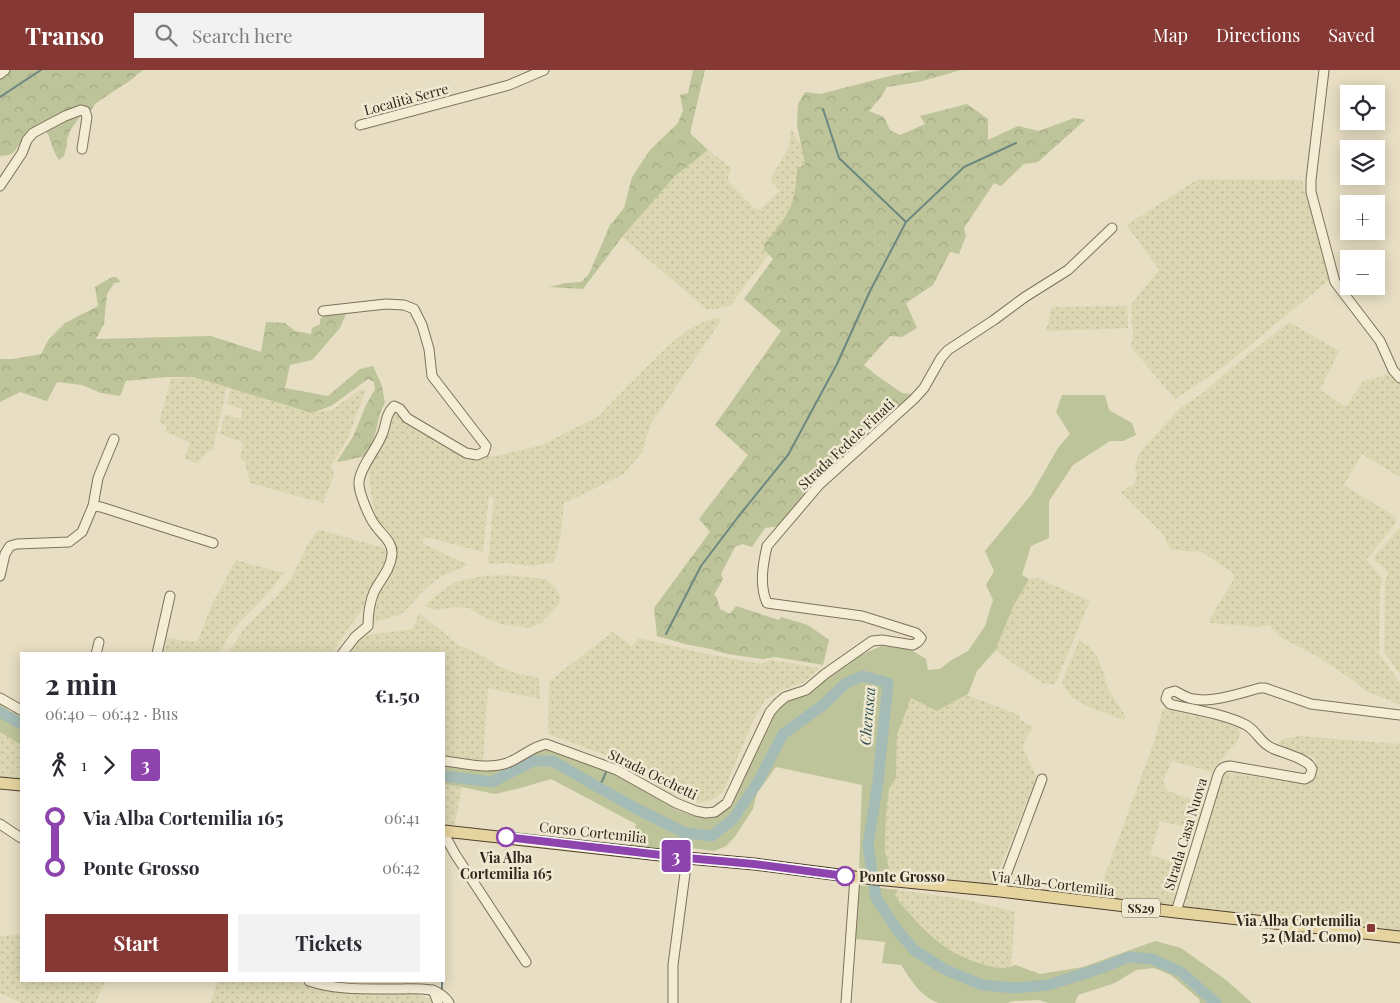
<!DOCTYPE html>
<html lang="en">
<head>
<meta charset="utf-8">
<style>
  :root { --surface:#fff; --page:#f2f2f3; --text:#2b2b33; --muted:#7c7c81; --accent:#863834 }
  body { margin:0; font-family:"Playfair Display",serif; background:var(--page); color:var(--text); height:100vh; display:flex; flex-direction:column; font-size:19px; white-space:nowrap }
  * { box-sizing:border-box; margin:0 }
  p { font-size:16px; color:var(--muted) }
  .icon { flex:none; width:28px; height:28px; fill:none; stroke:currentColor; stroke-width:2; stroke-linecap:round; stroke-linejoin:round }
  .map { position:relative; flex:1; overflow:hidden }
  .sheet { position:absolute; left:20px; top:582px; width:425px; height:330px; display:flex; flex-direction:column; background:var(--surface); border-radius:0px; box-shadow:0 2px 12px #0003 }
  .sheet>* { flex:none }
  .badge { padding:0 10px; border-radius:4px; font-size:18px; line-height:32px }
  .controls { position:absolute; left:1340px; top:15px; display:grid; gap:10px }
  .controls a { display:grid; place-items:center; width:45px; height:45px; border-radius:0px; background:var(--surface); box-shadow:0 2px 12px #0003; font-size:25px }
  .map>.badge { position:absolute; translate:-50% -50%; box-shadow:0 0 0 2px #fff }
  .legs { display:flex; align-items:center; gap:8px; height:55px; padding:0 25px; font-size:16px }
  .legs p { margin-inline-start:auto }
  .head { display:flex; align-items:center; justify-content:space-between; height:85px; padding:0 25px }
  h1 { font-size:28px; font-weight:700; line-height:38px }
  .button { display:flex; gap:10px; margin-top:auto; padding:10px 25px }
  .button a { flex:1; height:58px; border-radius:0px; background:var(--accent); color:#fff; font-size:20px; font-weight:700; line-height:58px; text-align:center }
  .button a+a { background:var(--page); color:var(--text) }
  ul { padding:0 25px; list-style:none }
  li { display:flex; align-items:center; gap:18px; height:50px; font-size:19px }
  li i { display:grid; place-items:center; width:8px; height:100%; margin:0 6px; background:currentColor }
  li i::after { content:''; width:12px; height:12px; margin:-6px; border:4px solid; border-radius:50%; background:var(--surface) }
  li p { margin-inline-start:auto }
  li:first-child i { background:linear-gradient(#0000 50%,currentColor 0) }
  li:last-child i { background:linear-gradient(currentColor 50%,#0000 0) }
  header { display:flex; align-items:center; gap:30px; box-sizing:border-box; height:70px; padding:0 25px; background:var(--accent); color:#fff }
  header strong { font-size:24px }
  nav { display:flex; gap:28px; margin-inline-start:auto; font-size:18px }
  .search { width:350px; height:45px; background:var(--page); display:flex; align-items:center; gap:12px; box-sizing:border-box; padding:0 18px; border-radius:0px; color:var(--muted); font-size:19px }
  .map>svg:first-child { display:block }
  .farmland { fill:url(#farmland-dots) }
  .grass { fill:#bdc499 }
  .forest { fill:url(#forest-crowns) }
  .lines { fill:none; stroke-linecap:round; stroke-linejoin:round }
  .stream { stroke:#6d8882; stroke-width:2 }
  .river { stroke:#a5bbb6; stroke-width:11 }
  .minor-casing { stroke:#7f715c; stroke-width:11 }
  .major-casing { stroke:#4e3f30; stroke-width:13 }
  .minor { stroke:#f4ecd5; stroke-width:9 }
  .major { stroke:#e6d49f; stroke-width:11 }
  .line-1-casing { stroke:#fff; stroke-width:11 }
  .line-1 { stroke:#8e44ad; stroke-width:8 }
  .stop-1-dot { fill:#fff; stroke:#8e44ad; stroke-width:2.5 }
  .poi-dot { fill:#863834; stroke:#f0e9d2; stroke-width:2 }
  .labels { text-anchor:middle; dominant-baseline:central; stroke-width:5; stroke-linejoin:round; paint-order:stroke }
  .shield { fill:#f0e9d2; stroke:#6a6254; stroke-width:1 }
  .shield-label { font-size:12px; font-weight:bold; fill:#31281e }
  .street-label { font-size:14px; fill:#31281e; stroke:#f0e9d2 }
  .stop-label { font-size:14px; font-weight:bold; fill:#31281e; stroke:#f0e9d2 }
  .poi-label { font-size:14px; font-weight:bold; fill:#31281e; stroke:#f0e9d2; text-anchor:end }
  .water-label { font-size:15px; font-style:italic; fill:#2f4f4f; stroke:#f0e9d2 }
</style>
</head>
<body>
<header>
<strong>Transo</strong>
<div class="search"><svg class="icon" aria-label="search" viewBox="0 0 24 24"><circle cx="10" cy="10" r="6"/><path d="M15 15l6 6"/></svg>Search here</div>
<nav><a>Map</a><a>Directions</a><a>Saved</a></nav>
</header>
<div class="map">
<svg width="1400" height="933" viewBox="0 0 1400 933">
  <defs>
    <pattern id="farmland-dots" width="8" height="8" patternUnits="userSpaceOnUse" patternTransform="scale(1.25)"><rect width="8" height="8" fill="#dcd7b2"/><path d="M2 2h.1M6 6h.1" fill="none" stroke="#bdb999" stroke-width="1.8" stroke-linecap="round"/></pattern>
    <pattern id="forest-crowns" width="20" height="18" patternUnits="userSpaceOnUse" patternTransform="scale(1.25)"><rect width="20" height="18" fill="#bdc499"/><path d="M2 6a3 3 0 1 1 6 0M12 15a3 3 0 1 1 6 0" fill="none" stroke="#a3a883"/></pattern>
  </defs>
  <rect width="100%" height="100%" fill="#e7dec3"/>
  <g class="farmland">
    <path d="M791,59L800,74L805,77L815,87L798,99L797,117L793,133L784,151L764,174V180L768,185L730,236L708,240L622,167L675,106L708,80L731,98L728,107L729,112L753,137L759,140L780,121L770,110L789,77Z"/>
    <path d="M1198,109L1302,110L1329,210L1226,295L1175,329L1131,277L1133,263L1131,235L1159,200L1127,155Z"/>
    <path d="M1127,236L1128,258L1046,261L1052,237Z"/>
    <path d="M715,248L722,249L650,355L642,383L622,405L567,432H564L561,463L555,490L551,493L530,496L505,493L488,494L494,427L489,426L483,482L425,467L422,473L468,495L440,507L426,518L410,536L400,545L373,552L375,530L393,495L395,477L388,461L376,450L369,413V401L394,345L397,342L459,382L484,386H497L542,375L599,346L620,324L666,278L686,261L703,252Z"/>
    <path d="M1289,252L1339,281L1320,320L1346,337L1363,311L1380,307L1390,302L1400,313V407L1362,384L1344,415L1396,447V453L1367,489L1368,492L1382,508L1380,524L1379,584L1400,613V635L1377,625L1367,622L1354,611L1317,586L1282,568L1269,555L1256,557L1211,553L1209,550L1234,509L1233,503L1202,482L1172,480L1167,474L1164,465L1121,422L1134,414L1137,406L1135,396L1140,382L1179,339L1204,322L1229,300Z"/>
    <path d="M195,307L227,316L213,379L205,384L197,394L184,388L190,374L187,371L166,362L167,356L159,352L171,309Z"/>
    <path d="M231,317L312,343L332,340L360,320H366L347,370L331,395L334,405L323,433L250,413L245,392L240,388L244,373L220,364L225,344L240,349L243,339L227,334Z"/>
    <path d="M1399,458H1400V604L1384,582L1385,511L1388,504L1385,499L1375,491V486Z"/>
    <path d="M320,460L388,479L385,495L368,524L363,539L347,560L332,584H228L243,560L277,526L291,509L308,474L316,462Z"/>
    <path d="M236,490L284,503L261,531L242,550L228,567L219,584H163L167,568L197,572L212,534Z"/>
    <path d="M503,505L545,509L555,517L560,526L559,534L541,553L530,558L501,554L479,545L469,538L456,537L436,540L425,536L429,531L437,525L455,512L483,506Z"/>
    <path d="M1038,508L1090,531L1055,614H1044L995,581L1013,537L1026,514L1029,509Z"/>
    <path d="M419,543L459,575L485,587L496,595L512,602L539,608L540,629L488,618L483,692L444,687V584H348L358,570L368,565L413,559Z"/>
    <path d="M613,562L632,576L639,568L707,584L761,594L771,590L819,598L804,612L782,620L765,630L752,653L723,722L710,731L698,733L665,721L636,699L622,691L548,664L549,613L558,604Z"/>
    <path d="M1079,570L1090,578L1097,587L1104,604L1107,617L1126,647L1124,650L1089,637L1071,627L1063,615L1062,612Z"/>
    <path d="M967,625L1019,645L1020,650L1032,656V660L1025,670L1023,676L1025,682L1036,706L1035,711L993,816L891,805L885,782L886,744L889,719L896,708L897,665L906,639L911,628L937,641Z"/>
    <path d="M1163,639L1219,651L1238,658L1240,666L1237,671L1211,702L1172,691L1163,711L1168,721L1204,734L1196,760L1160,751L1150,785L1184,795L1172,835L1097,827L1154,672Z"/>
    <path d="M0,662L21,675V712L0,709Z"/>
    <path d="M1299,666L1400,674V861L1180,838L1222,705L1225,703H1230L1305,714L1313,707L1316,702V692L1314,688L1309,686L1277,679L1280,670Z"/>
    <path d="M444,714L462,717L454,757L444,756Z"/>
    <path d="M898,820L963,829L1015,842L1011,898H998L980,894L965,888L941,875L921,857L897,829L895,825Z"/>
    <path d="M21,864V911H106L95,933H21L0,923V866Z"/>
    <path d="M218,911H294L321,920L416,924L430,929L432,933H210Z"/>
  </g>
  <g class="grass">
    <path d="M1062,325H1105L1109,340L1132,353L1136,365L1123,371H1110L1073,395L1049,431V468L1031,476L1022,505L1029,509L1013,537L995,581L977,601L968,624L937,641L911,628L897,665L896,708L889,719L886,744L885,782L891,805L859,802L862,715L776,697L757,723L753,739L734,768L726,776L714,781L666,775L663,780L630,777L636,754L551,709L517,719L495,724L462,717L444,714V694L493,698L538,679H549L613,703L677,740L695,746L709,747L719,743L771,647L778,637L808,622L859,586L881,576L910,579L926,589L928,600L940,599L950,591L968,581L985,556L993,530L986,515L994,501L985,481L1031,425L1058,378L1070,364L1056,342Z"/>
    <path d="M0,633L10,641L21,645V675L0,662Z"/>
    <path d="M857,815L898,820L895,825L897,829C925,862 945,885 989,896C997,898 1007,900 1015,895L1040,904L1083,897L1155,871L1181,878L1226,910L1252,933H1200L1199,929L1171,905L1154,898L1136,900L1115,913L1078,925L1075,933H1048L1039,930L1013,931L1007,933H939C921,927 911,910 901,895L882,893L885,872L856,869L854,865Z"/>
  </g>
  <g class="forest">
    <path d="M11,0H143L128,12L114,21L95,34L92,39L87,43L81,45L71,59L67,69V75L64,86L59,90C51,79 51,67 44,56L38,55L23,68L14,82L9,85L0,86V8Z"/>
    <path d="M693,0H705L690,63L708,80L675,106L622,167L583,219L549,217L566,213L581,212L589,204L610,155L624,138L632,107L650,80L678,53L683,40L680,25L688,23Z"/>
    <path d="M922,0H961L919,12L887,17L881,27L869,41L884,47L890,60L900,65L925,54L920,46L967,34L988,49V70L1018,56L1039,61L1074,48L1085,50L1038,92L1024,94L1001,116L994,113L964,158L966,166L959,184L950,182L933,215L906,233L917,258L902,267L890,266L864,295L876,305L902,323L914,324L880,357L872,356L823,407L780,456L765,458L752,477L743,474L735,477L721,504L723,509L714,525L717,528L720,539L730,544L736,536L779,550L781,547L808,555L829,570L823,595L775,587L763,589L727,584L710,579L685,574L657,566L654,538L710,462L699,449L748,385L715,355L781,261L744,229L773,189L764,180V174C787,147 796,136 797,99L805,94L797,55L798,34L805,22L820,24L894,5Z"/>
    <path d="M112,207H116L121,212L114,213L107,224L104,254L96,269L211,266L261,282L266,252L285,253L295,261L311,264L312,258L320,254V249L325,245L346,244L340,258L312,290L290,295L285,318L328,326L360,299L373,296L382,316L385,333C378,344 378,356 374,368C372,374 367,379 365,386L339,392L337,391L353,367L366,335L375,319L374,312L368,309L331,336L312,343L194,307H167L126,311L120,326L101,323L82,315L57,312L47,331L20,322L0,332V289H13L41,284L49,269L65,253L98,236L95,217Z"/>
  </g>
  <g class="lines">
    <g class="stream">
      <path d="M0,27L41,0"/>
      <path d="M823,39L839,88L906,152"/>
      <path d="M666,564L701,496L738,447L788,385L837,294L870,221L906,152L964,97L1016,73"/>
      <path d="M599,718L607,700"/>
      <path d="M442,911V921"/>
    </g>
    <g class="river">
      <path d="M0,642L21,654"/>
      <path d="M444,706L492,712L533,691H553L582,708L635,738L685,763L712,766L733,749L759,710L783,664L823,635L846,613L863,606L888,613L878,711L868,775L876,828L898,861L914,880L944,899L982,915L1015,918L1048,915L1102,898L1129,887L1152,889L1181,902L1216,933"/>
    </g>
    <g class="minor-casing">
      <g id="minor">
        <path d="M1324,0L1311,110V122L1335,212L1380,271L1393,300L1400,308"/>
        <path d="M0,4L5,0"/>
        <path d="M360,55L509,15L544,0"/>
        <path d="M0,116L22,83L27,70L33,63L65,46L81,40L85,41L87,47L82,79"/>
        <path d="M323,241L386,234L404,235L414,239L422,255L429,279L432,306L486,376L484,382L477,385L466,383L407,348L400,339L394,336C384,346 387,356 381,367C375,381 360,398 359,412C358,421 369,447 375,455C381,464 393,472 392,484C391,499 380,510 374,522C369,534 368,544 368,556L355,567L342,584"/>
        <path d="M93,436L101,437L213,473"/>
        <path d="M0,506L5,484L10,476L17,474L69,472L82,462L93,436L98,408L114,369"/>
        <path d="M96,584L99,572"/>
        <path d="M157,584L170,526"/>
        <path d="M0,628L21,640"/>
        <path d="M444,691C464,693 487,700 507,693C521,688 531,677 546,674L617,700L676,733L696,741L706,743L715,742L727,733L770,642L777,634L785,627L806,620L825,604L872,571L882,570L913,575L918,572L921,568L916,563L862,546L767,533C759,515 763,494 767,476L819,415L914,329L924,318L941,288L948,280L994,250L1025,227L1068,200L1112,158"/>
        <path d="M0,754L21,768"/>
        <path d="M444,764L455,784L526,892"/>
        <path d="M1000,821L1042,709"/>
        <path d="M1176,842L1218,705C1220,699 1224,696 1230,696L1305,709L1310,706L1312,699C1308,688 1282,683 1272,678C1260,673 1257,661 1246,655C1225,644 1194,640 1170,634L1166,629L1168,623L1175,621C1181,624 1186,628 1193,629C1212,633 1241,623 1260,618H1265L1311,634L1400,645"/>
        <path d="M309,911C335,920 364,919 391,919C404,919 418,918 431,920C437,921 446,927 449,933"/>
        <path d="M433,920L438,933"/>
        <path d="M673,933V895L687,788"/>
        <path d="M846,933L855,807"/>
      </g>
    </g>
    <g class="major-casing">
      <g id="major">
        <path d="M0,713L21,715"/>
        <path d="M444,761L687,788L754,794L855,807L1000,821L1176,842L1400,867"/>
      </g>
    </g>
    <use href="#minor" class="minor"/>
    <use href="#major" class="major"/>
  </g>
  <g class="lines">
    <g class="line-1-casing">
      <path id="line-1" d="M506,767L687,788L754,794L845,806"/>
    </g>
    <use href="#line-1" class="line-1"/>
  </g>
  <g class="stop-1-dot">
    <circle cx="506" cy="767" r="9"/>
    <circle cx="845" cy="806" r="9"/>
  </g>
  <rect class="poi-dot" x="1366" y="853" width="10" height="10" rx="2.5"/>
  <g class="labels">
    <rect class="shield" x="1122" y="828.5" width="38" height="19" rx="4"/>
    <g class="shield-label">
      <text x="1141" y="838">SS29</text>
    </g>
    <g class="street-label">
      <text transform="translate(406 29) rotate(-15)">Località Serre</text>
      <text transform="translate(846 374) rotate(-43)">Strada Fedele Finati</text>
      <text transform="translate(653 704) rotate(26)">Strada Occhetti</text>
      <text transform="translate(593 762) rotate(6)">Corso Cortemilia</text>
      <text transform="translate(1185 764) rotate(-73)">Strada Casa Nuova</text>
      <text transform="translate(1053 813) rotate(7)">Via Alba-Cortemilia</text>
    </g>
    <g class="stop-label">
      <text x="506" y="787">Via Alba<tspan x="506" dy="16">Cortemilia 165</tspan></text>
      <text x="859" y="806" text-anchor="start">Ponte Grosso</text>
    </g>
    <g class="poi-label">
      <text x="1361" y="850">Via Alba Cortemilia<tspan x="1361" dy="16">52 (Mad. Como)</tspan></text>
    </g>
    <g class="water-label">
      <text transform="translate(867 646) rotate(-85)">Cherasca</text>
    </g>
  </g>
</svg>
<div class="controls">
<a><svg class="icon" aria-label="locate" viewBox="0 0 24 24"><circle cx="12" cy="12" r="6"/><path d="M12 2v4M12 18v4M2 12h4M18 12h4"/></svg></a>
<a><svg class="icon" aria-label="layers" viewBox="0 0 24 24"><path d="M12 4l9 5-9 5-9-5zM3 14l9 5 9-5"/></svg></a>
<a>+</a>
<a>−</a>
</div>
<b class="badge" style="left:676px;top:786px;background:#8e44ad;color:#fff">3</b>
<section class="sheet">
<div class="head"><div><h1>2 min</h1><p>06:40 – 06:42 · Bus</p></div><b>€1.50</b></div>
<div class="legs"><svg class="icon" aria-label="walk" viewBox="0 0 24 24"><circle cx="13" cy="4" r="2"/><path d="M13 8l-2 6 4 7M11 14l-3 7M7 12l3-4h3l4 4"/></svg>1<svg class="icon" aria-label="forward" viewBox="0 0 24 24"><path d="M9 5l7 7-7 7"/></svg><b class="badge" style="background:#8e44ad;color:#fff">3</b></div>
<ul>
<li><i style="color:#8e44ad"></i><b>Via Alba Cortemilia 165</b><p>06:41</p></li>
<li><i style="color:#8e44ad"></i><b>Ponte Grosso</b><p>06:42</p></li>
</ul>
<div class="button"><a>Start</a><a>Tickets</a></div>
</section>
</div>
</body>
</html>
